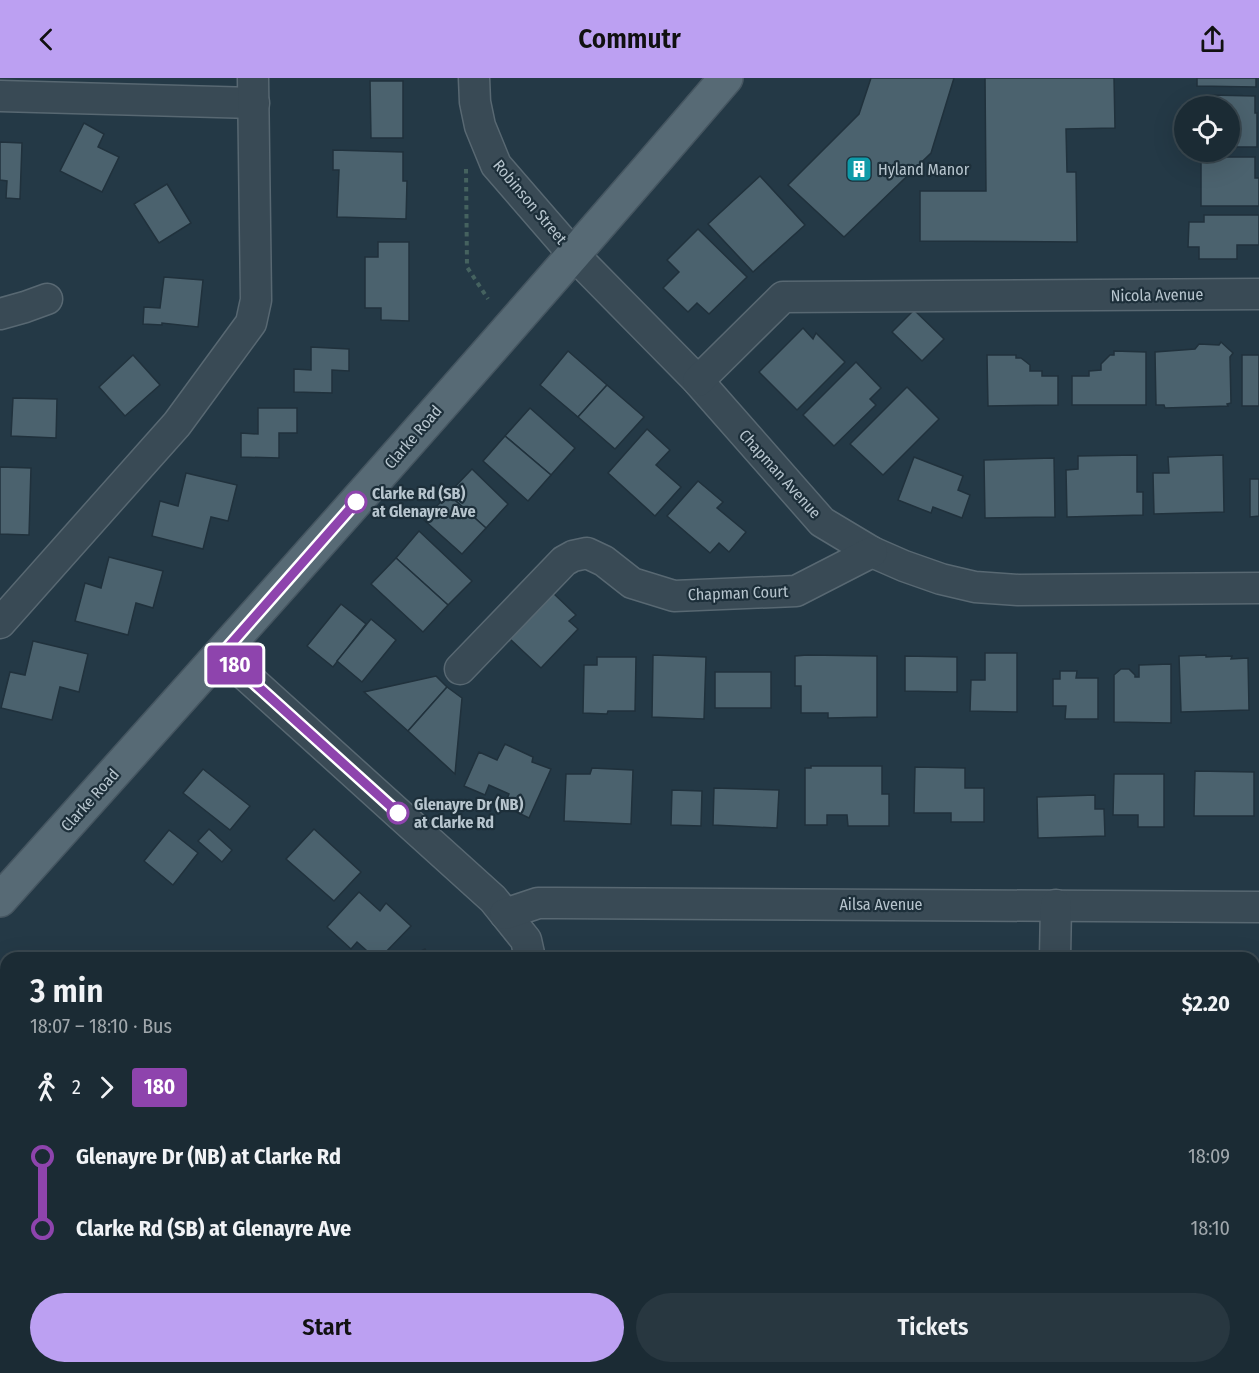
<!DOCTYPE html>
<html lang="en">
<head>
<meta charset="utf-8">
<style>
  :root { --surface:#1b2b34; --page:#283740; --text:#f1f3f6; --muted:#a0a7ac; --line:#39474f; --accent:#bca0f2 }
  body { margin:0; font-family:"Fira Sans Condensed",sans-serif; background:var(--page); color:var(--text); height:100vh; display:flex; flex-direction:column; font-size:22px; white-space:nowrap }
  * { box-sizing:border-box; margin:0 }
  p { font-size:20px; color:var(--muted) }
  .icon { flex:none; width:33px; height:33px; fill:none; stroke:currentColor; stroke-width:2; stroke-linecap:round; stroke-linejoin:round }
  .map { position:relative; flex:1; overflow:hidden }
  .drawer { position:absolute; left:0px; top:874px; width:1260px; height:422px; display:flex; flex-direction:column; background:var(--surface); border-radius:18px 18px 0 0; box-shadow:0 6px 24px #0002,0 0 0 2px var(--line) }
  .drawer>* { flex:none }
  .badge { padding:0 12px; border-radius:4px; font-size:21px; line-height:39px }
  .tools { position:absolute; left:1174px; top:18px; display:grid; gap:12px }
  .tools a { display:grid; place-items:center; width:66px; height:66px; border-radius:50%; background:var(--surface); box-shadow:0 6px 24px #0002,0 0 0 2px var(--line); font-size:30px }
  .map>.badge { position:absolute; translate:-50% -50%; box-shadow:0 0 0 3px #fff }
  .legs { display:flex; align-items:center; gap:9px; height:66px; padding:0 30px; font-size:20px }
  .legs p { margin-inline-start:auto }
  .summary { display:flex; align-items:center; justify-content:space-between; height:102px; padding:0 30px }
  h1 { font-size:33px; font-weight:600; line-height:45px }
  .primary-button { display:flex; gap:12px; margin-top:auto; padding:12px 30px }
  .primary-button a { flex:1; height:69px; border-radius:36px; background:var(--accent); color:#111; font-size:24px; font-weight:600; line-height:69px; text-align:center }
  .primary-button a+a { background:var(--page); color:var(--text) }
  ul { padding:0 30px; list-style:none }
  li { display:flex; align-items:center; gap:21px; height:72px; font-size:22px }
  li i { display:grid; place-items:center; width:9px; height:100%; margin:0 8px; background:currentColor }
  li i::after { content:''; width:15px; height:15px; margin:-8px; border:4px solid; border-radius:50%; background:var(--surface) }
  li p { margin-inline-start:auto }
  li:first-child i { background:linear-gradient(#0000 50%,currentColor 0) }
  li:last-child i { background:linear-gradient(currentColor 50%,#0000 0) }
  header { display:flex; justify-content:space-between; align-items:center; height:78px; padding:0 30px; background:var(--accent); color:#111; font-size:27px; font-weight:600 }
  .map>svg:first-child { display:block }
  .green { fill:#264643 }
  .building { fill:#4b626e; stroke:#20313c; stroke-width:1.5 }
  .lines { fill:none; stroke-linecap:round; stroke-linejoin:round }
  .minor-casing { stroke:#586872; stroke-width:33 }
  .major-casing { stroke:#465661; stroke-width:36 }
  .path { stroke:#45625f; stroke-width:4; stroke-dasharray:4.5 4.5; stroke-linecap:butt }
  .minor { stroke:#394a55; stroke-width:30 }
  .major { stroke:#576a75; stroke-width:33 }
  .line-1-casing { stroke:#fff; stroke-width:14 }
  .line-1 { stroke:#8e44ad; stroke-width:9 }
  .stop-1-dot { fill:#fff; stroke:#8e44ad; stroke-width:3 }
  .labels { text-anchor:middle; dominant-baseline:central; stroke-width:4.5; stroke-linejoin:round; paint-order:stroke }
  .poi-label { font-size:16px; fill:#b7c5ce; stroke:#1d2f3a; text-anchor:start }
  .street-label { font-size:16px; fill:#b7c5ce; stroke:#1d2f3a }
  .stop-label { font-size:16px; font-weight:bold; fill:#b7c5ce; stroke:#1d2f3a; text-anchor:start }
</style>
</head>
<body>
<header><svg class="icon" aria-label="back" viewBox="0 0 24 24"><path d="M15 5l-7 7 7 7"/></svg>Commutr<svg class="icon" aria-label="share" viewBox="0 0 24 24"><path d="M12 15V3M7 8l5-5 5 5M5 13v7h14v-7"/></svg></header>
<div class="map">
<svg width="1259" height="1295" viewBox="0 0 1259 1295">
  <rect width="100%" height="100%" fill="#243946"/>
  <path class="green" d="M0,1023H6V1218L0,1227Z"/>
  <g class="building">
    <path d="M871,0H954L931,75L844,159L788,107L859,36Z"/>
    <path d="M985,0H1114L1115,50L1066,51L1067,94H1076L1077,164L920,163V113H986Z"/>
    <path d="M1197,0H1256V9L1197,8Z"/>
    <path d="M370,3H403V60H371Z"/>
    <path d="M1210,17L1255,18V35H1257V69H1230V28H1210Z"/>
    <path d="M84,45L104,56L98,69L119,79L102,114L60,93Z"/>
    <path d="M0,64L22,65L20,121L6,120L7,103L0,102Z"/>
    <path d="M333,72L403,74V103H407L406,141L337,139L339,92H333Z"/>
    <path d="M1201,79H1255V100H1259V128H1201Z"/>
    <path d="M760,98L805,147L753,194L708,146Z"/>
    <path d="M167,106L191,145L159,165L134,126Z"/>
    <path d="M1204,137H1259V167H1237V181H1199V169H1188L1189,144H1204Z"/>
    <path d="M698,151L747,199L709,236L697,225L688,234L663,210L679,194L667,182Z"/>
    <path d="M378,164H409V243L381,242V230H365V179H378Z"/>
    <path d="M164,199L203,202L198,249L162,245V247L143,246L144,229L160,230Z"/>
    <path d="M914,232L944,261L922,283L892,254Z"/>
    <path d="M803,250L813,261L816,255L845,284L797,332L759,294Z"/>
    <path d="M1221,264L1233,275L1230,279L1231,325L1227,326L1228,328L1165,330L1164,327H1156L1155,274L1195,271L1199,266L1219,267Z"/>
    <path d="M311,269L349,271V293L332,292V315L294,314V291L311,292Z"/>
    <path d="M568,273L607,307L578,339L540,307Z"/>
    <path d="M1114,273L1146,274V327H1072V298H1089V293L1101,292V286L1110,277H1114Z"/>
    <path d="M133,277L160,307L125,338L99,309Z"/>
    <path d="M987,277H1016V280H1021L1030,287V293H1042V298H1058V327L988,328Z"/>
    <rect x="1242" y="277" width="17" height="51"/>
    <path d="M856,284L881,310L870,321L876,327L834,368L803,337Z"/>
    <path d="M607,307L644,339L615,371L578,339Z"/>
    <path d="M907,309L939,341L883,397L850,366Z"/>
    <path d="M13,320L57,321L56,360L11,358Z"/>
    <path d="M258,330H297V355H279V380L241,379V355L258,356Z"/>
    <path d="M530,330L575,370L551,397L505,358Z"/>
    <path d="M647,351L670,372L656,387L681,409L655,438L608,395Z"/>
    <path d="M505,358L551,397L528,423L483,383Z"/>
    <path d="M1137,377V414H1143V437L1067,439L1066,392L1078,391V378Z"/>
    <path d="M1223,377L1224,434L1154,436L1153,395H1169L1168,379Z"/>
    <path d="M914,379L963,398L958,412L970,417L962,440L933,429L931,435L898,422Z"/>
    <path d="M1054,380L1055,439L985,440L984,382Z"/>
    <path d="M0,389L31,390L29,457L0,456Z"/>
    <path d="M472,391L508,426L486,450L448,416Z"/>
    <path d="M186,395L237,407L228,443L211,439L203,471L152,458L160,423L178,428Z"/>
    <path d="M1250,401H1259V438L1250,439Z"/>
    <path d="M698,403L723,424L717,430L746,454L729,474L719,465L710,475L667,438Z"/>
    <path d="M448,416L486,450L462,476L424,442Z"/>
    <path d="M419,453L472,503L448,527L396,480Z"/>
    <path d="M109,479L163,493L153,530L136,525L128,557L75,543L85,505L101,510Z"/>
    <path d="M396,480L448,527L423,554L371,506Z"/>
    <path d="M553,515L576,537L569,543L578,551L541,590L510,561Z"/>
    <path d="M341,526L366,546L333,589L307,568Z"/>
    <path d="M371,541L396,562L362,604L337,583Z"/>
    <path d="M33,563L88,576L79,614L60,609L52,642L1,630L10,594L25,597Z"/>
    <path d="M985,575H1017V634L970,633L971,602H985Z"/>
    <path d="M653,577L706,579L704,641L652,639Z"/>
    <path d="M807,577L877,578V639L828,640V635H801V608H795V578Z"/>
    <path d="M1206,577V579L1232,578L1231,581L1248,580L1249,632L1181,634L1179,578Z"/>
    <path d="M905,578L957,579V614L905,613Z"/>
    <path d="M597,579H636L635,633H608L607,636L583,635L584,587H597Z"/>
    <path d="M1171,586V645L1114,644V597L1121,591H1129L1135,597V599H1139V587Z"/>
    <path d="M1060,593H1077L1076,600H1098V641H1065L1066,628H1053V601H1060Z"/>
    <rect x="715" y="594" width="56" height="36"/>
    <path d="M436,598L447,609L408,653L364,614Z"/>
    <path d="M447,609L462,620L455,696L408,653Z"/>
    <path d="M505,666L533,679L532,684L551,691L529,740L504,728L509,716L489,707L485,717L464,708L479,674L497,682Z"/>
    <path d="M811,688H882V716H889V748H848L847,737H827V747H805V690H811Z"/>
    <path d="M915,689L965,690V710H984V744H951V735H914Z"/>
    <path d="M592,690L633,692L631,746L564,743L566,696H590Z"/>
    <path d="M203,691L250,728L230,752L183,715Z"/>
    <path d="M1195,693L1254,694V738H1194Z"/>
    <path d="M1114,696H1164V749H1138V737H1113Z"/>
    <path d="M714,710L779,712L777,750L713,747Z"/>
    <path d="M672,712L702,713L701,748L671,747Z"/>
    <path d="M1095,717V731H1104L1105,758L1038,760L1037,719Z"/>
    <path d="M209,751L232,772L222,784L198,763Z"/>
    <path d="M314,751L361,794L334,823L286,781Z"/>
    <path d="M169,752L198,775L173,807L144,783Z"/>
    <path d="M359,814L380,833L386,825L411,848L380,880H375L357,864L351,871L327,849Z"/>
    <path d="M425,871L430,880H408Z"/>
    <rect x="0" y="957" width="6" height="45"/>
    <rect x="400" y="1290" width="42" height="5"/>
    <rect x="584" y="1290" width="54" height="5"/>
    <rect x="822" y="1290" width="30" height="5"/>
    <rect x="875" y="1290" width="29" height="5"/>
    <rect x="948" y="1290" width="42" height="5"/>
    <path d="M1029,1290L1042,1291L1092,1290V1295H1029Z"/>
  </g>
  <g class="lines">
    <g class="minor-casing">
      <g id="minor">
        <path d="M474,0L475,24L480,48L496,87L574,177L698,303L822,444L872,474L904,488L941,501L975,509L1018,512L1259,510"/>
        <path d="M0,18L254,25"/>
        <path d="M0,236L25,229L47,221"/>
        <path d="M698,303L783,219L1259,216"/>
        <path d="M0,545L177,346L251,245L256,222L253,0"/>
        <path d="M222,576L493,821L526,862L530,880"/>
        <path d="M460,591L564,483L573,478L587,475L604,483L632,505L674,518L796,513L872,474"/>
        <path d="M505,836L538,825H557L1259,829"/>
        <path d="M1055,880L1056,827"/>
        <path d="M539,1290V1295"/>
        <path d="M142,1295L145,1290"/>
      </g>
    </g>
    <g class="major-casing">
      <path id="major" d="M0,822C244,550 488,278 726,0"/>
    </g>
    <path class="path" d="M466,91L467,189L488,221"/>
    <use href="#minor" class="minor"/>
    <use href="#major" class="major"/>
  </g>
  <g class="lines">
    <g class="line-1-casing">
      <path id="line-1" d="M356,424L222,576L398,735"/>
    </g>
    <use href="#line-1" class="line-1"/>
  </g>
  <defs>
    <g id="building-square" transform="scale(1.35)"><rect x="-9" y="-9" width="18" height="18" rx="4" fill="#0f9aa8" stroke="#1d2f3a"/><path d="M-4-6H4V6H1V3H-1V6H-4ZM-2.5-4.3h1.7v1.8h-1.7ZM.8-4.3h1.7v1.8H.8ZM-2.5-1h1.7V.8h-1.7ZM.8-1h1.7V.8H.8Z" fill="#fff"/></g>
  </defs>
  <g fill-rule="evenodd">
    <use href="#building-square" x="859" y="91"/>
  </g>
  <g class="stop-1-dot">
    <circle cx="356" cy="424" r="10"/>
    <circle cx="398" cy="735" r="10"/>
  </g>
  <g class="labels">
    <g class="poi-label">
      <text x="878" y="91">Hyland Manor</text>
    </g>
    <g class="street-label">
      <text transform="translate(530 124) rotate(50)">Robinson Street</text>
      <text transform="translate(1157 217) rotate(-1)">Nicola Avenue</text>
      <text transform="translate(413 359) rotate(-49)">Clarke Road</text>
      <text transform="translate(780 396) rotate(48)">Chapman Avenue</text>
      <text transform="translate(738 515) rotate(-2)">Chapman Court</text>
      <text transform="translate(90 722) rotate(-48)">Clarke Road</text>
      <text x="881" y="826">Ailsa Avenue</text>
    </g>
    <g class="stop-label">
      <text x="372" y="415">Clarke Rd (SB)<tspan x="372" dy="18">at Glenayre Ave</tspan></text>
      <text x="414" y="726">Glenayre Dr (NB)<tspan x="414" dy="18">at Clarke Rd</tspan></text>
    </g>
  </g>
</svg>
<div class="tools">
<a><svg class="icon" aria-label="locate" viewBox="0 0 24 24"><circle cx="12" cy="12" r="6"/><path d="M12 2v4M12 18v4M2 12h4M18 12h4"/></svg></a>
</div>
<b class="badge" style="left:235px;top:587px;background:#8e44ad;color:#fff">180</b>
<section class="drawer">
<div class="summary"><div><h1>3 min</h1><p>18:07 – 18:10 · Bus</p></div><b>$2.20</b></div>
<div class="legs"><svg class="icon" aria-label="walk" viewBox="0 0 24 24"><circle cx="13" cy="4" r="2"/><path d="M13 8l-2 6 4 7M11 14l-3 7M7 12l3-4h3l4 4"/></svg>2<svg class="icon" aria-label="forward" viewBox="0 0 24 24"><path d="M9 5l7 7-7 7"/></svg><b class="badge" style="background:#8e44ad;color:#fff">180</b></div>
<ul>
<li><i style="color:#8e44ad"></i><b>Glenayre Dr (NB) at Clarke Rd</b><p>18:09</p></li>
<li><i style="color:#8e44ad"></i><b>Clarke Rd (SB) at Glenayre Ave</b><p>18:10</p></li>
</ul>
<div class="primary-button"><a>Start</a><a>Tickets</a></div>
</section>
</div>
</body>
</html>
